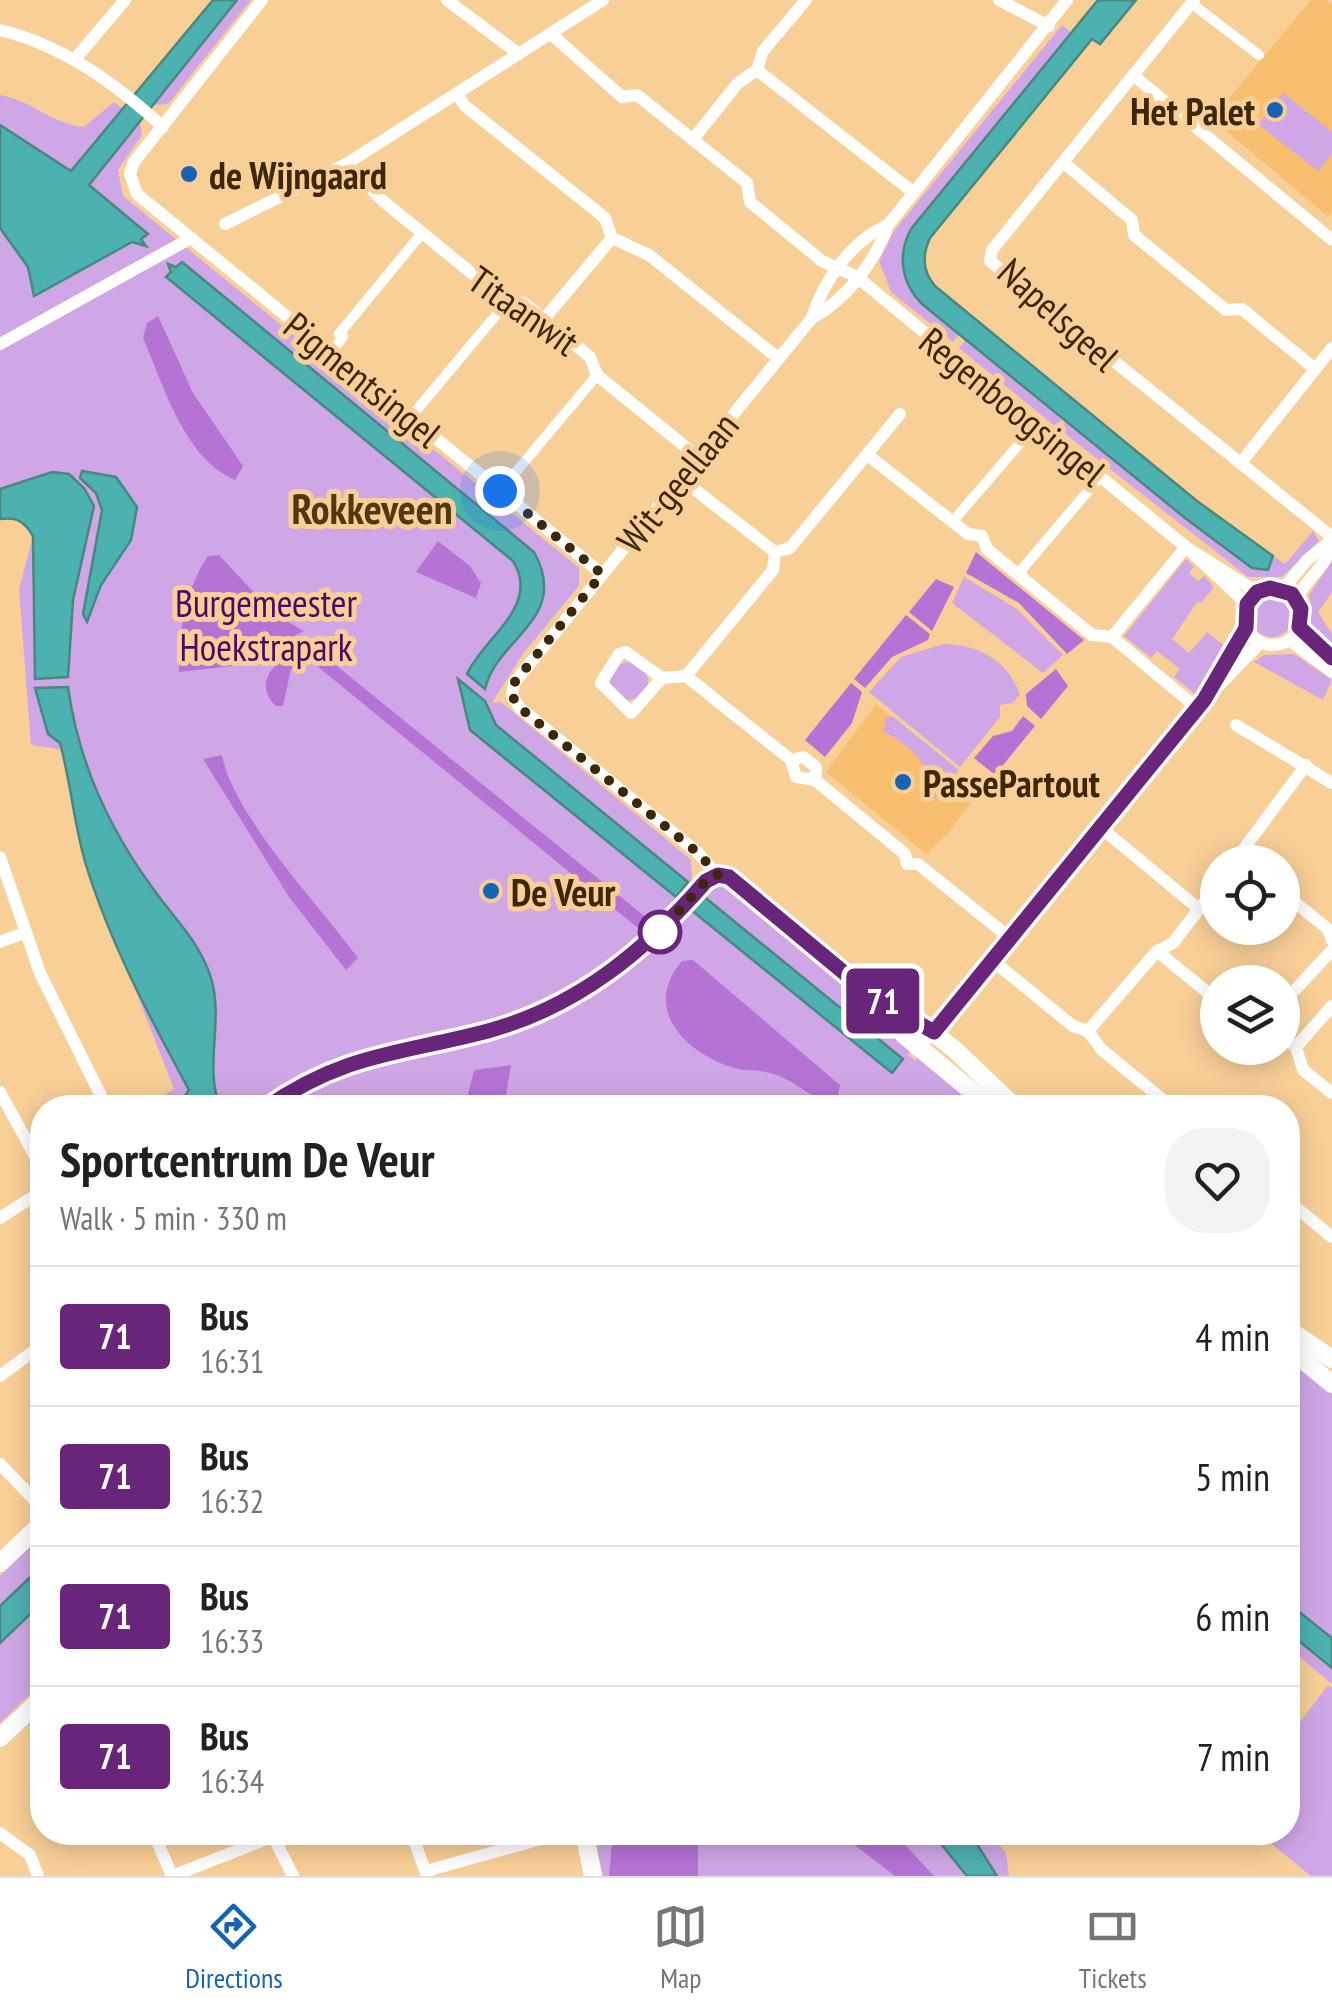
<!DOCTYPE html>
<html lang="en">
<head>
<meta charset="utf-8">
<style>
  :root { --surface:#fff; --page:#f2f2f2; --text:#202124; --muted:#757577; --line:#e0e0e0; --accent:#1763b3 }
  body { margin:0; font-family:"PT Sans Narrow",sans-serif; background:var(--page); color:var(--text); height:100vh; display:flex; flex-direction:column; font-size:38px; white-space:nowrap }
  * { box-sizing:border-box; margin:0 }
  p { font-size:32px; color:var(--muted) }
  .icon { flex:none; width:55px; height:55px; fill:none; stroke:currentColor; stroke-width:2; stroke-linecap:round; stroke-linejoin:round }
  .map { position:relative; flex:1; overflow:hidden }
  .drawer { position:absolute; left:30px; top:1095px; width:1270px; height:750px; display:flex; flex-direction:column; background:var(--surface); border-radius:40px; box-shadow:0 5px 25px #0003 }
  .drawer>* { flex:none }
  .badge { padding:0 20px; border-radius:8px; font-size:35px; line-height:65px }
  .buttons { position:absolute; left:1200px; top:845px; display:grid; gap:20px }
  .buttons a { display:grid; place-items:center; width:100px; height:100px; border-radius:50%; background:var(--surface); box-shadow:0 5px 25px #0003; font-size:50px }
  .you { position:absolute; width:50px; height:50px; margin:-25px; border:8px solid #fff; border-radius:50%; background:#1a73e8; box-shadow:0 0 0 15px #1a73e833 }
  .map>.badge { position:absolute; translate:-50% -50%; box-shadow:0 0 0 5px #fff }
  .round { display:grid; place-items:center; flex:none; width:105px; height:105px; border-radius:40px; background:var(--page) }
  .summary { display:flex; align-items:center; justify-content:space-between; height:170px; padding:0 30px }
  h1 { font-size:48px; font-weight:700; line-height:75px }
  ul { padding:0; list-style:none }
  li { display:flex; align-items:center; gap:30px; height:140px; padding:0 30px; border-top:2px solid var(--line) }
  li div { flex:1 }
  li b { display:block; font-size:38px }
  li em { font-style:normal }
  li .badge { min-width:110px; font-weight:700; text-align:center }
  .dock { display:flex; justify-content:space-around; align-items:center; height:140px; border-top:2px solid var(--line); background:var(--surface); font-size:28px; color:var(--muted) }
  .dock a { display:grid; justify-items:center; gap:5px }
  .dock .selected { color:var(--accent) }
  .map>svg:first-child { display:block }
  .built { fill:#f8be70 }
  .green { fill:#d0a7e6 }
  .forest { fill:#b573d5 }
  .water { fill:#4db1b0; stroke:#48887e; stroke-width:2.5 }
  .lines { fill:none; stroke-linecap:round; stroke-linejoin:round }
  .pedestrian { stroke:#fff; stroke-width:10 }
  .minor { stroke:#fff; stroke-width:12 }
  .tertiary { stroke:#fff; stroke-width:18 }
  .line-casing { stroke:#fff; stroke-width:22 }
  .line { stroke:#68257a; stroke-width:15 }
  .walk { stroke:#3c2809; stroke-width:10; stroke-dasharray:0 18 }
  .poi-dot { fill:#1763b3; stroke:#f9cf98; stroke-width:4 }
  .stop-dot { fill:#fff; stroke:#68257a; stroke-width:5 }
  .labels { text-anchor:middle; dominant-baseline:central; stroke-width:10; stroke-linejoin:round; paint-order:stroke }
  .poi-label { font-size:38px; font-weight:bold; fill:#3c2809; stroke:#f9cf98; text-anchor:start }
  .street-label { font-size:38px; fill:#3c2809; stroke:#f9cf98 }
  .park-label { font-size:38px; fill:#4b0865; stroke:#f9cf98 }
  .quarter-label { font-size:42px; font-weight:bold; fill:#523812; stroke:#f9cf98 }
</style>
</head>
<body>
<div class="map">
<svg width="1332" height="1876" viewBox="0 0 1332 1876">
  <rect width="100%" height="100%" fill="#f9cf98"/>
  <g class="built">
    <path d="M1311,0H1326L1332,5V212L1328,217L1223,128L1213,130L1209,122Z"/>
    <path d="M876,704L979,791L949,832L926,854L826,772Z"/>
  </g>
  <g class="green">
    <path d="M237,0H251L168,104L153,105Z"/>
    <path d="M1062,25L1071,32L911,229C891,286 919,301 960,334L953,342L891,292L879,261L894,231Z"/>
    <path d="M1283,93L1332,132V153L1318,171L1258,124Z"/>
    <path d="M0,95C31,100 52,124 84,127L114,102L140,123L142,135L118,170L123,196L579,568V586L522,655L492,703L501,702L691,860L692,880L705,890L722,886L867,1003L911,1049L908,1055L915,1060L919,1056L982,1107H145L174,1089L87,866L63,750L31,745L19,589L33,536C24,521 17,517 0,519Z"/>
    <path d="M966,339L1063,418L1056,427L959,348Z"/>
    <path d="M1066,420L1252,568L1273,556L1285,564L1313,531L1319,541L1282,577H1248L1059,429Z"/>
    <path d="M1186,559L1194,567L1189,573L1198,581L1204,576L1214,587L1201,603L1198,601L1172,639L1189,653L1207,632L1227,648L1195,694L1174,677L1180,669L1157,651L1151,658L1124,636Z"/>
    <path d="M1332,561V592L1318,612L1332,634V648L1311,626L1309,595Z"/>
    <path d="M964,577L1017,609L1063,655L1043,673L952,603Z"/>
    <circle cx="1272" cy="616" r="21"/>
    <path d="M943,644C978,644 1007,660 1020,694L1013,703L1000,705V717L960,767L869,692L901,657Z"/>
    <path d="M1294,654L1332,680L1323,700L1254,662L1264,655Z"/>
    <circle cx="629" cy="681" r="19"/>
    <path d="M892,716L959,770L931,804C935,764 910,747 882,730L886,725L884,719Z"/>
    <path d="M1288,1358L1332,1394V1684L1288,1647Z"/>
    <path d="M42,1535V1566L0,1606V1576Z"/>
    <path d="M42,1603V1683L0,1723V1643Z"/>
    <path d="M1328,1685L1332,1688V1876H1311L1258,1833L1288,1832V1738Z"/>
    <path d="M594,1833H989L1006,1853L1009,1876H603Z"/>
  </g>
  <g class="forest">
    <path d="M158,316L193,393L243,466L235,480C184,458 164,386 143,338L147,323Z"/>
    <path d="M438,541L470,566L481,583L476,598L416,572Z"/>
    <path d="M976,552L1084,640L1067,654L1019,603L966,573Z"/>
    <path d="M219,555L273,613L304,631L232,666L179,672C180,630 184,592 208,556Z"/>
    <path d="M936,579L954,587L932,631L909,612Z"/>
    <path d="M906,615L930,634L928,640L892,657L865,688L854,679Z"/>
    <path d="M302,646L316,649L648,919L638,928L312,662L297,663L291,669L283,706H276C250,681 280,658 302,646Z"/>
    <path d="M1056,669L1068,686L1041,719L1027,706L1026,694Z"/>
    <path d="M851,683L862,692L852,723L825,757L805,740Z"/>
    <path d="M1023,716L1035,726L995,775L974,758L993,736L1012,731Z"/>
    <path d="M222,755C233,816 321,907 358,958L346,970L289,897L203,759Z"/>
    <path d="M693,960L840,1085L838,1095L820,1101C804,1090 786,1076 766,1072C758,1070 750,1071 742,1070C690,1058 639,1011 682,961Z"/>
    <path d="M511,1065L504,1107H465L474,1070Z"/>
    <path d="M613,1833H698V1876H609Z"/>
    <path d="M839,1833H894L934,1876H895Z"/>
  </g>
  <g class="water">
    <path d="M213,0H237L89,185L148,234L141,239L146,246L132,242L34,296L28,267L0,228V125L71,171Z"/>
    <path d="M1098,0H1136L1100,44L1092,39L930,238C922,255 922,271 935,286L1197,501L1273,556L1268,570L1252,568L1185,518L922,304C901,283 897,255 911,229Z"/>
    <path d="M182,262L534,552C571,619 497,637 485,689L467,674C484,637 541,606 513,561L166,277L171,272L168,264L176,267Z"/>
    <path d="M82,471L116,477L137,507L131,540L101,585L87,622L83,614L102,510L96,493L80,478Z"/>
    <path d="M52,472L69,474L84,488L94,506L73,600L68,677L35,679L33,536C24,521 17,517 0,519V489Z"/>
    <path d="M458,679L485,701L496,725L688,882L676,897L470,730Z"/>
    <path d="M68,687C78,761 109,829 154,890C174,918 196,938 209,972C226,1017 203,1064 220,1107H189L183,1099L189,1090C149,1016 111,945 86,865C74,825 71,783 60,743L48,734L35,688Z"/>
    <path d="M702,895L903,1059L892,1073L690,909Z"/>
    <path d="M42,1566V1603L0,1643V1606Z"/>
    <path d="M1288,1603L1332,1638V1668L1288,1632Z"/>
    <path d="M932,1833H970L997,1876H967Z"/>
  </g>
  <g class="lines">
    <g class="pedestrian">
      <path d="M1191,3L1259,55"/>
      <path d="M331,352L343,337L339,334L422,233"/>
      <path d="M410,418L507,302"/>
      <path d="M500,491L597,375"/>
      <path d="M953,521L1022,441L1045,433"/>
      <path d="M1018,574L1100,477"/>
    </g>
    <g class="minor">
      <path d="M262,0L134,162L130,174L137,194L602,574"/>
      <path d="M447,0L519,54"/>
      <path d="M999,0L1049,26"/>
      <path d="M1194,0L992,250L990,261L1332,537"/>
      <path d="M0,30C63,45 116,84 163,127"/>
      <path d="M551,34L622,97L637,95L747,183L750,202L822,261L857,277L1186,547L1112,637"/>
      <path d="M75,59L125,0"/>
      <path d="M757,70L914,193"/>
      <path d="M1133,75L1332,240"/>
      <path d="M457,93L464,105L605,218L612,238L649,255L778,358"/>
      <path d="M694,138L738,83L757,70L763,51L806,0"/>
      <path d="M1064,163L1132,220L1134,235L1226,310L1242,309L1315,369"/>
      <path d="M346,164L383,201L507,302L524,303L590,357L597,375L698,457"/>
      <path d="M225,224L346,164L603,0"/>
      <path d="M812,318C846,300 875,262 888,225L1067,0"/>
      <path d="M544,319L612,238"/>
      <path d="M0,344L191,238"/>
      <path d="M869,456L968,534L982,536L987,549L1092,635L1112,637L1197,708"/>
      <path d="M1243,460L1332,348"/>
      <path d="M680,478L775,552L773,570L686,676"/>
      <path d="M775,552L790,548L900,414"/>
      <circle cx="1273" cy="616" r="29"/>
      <path d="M1283,589L1307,560L1332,540"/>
      <path d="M1295,598L1324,562L1332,544"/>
      <path d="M1247,604L1186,547L1257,592"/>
      <path d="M1299,627L1332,658"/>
      <path d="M1289,640L1332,672"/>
      <path d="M662,678L631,713L601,683L619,654L626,652L662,678L686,676L791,760L796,777L815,780L905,854L907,864H918L1010,938"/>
      <path d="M1212,686L1246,628"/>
      <path d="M1236,725L1332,783"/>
      <path d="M791,760L803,757L816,767L815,780"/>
      <path d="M0,857L40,973L107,1108"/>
      <path d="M1234,862L1306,765"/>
      <path d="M717,875L698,853L520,708L512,696L514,683L812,318C823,281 852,240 888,225"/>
      <path d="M1282,892L1328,929L1332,940"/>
      <path d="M1199,909L1218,887"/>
      <path d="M0,942L24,933"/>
      <path d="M1157,951L1218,1001"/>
      <path d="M992,960L1073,1026L1088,1031L1101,1049L1173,1108"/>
      <path d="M1282,1004L1332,950"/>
      <path d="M1088,1031L1157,951L1173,943L1199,909L1100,827"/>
      <path d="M1282,1036L1296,1047L1303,1070L1332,1093"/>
      <path d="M1296,1047L1332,1006"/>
      <path d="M919,1048L1197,708L1261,642"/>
      <path d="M0,1092L42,1169"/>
      <path d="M1288,1201L1332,1237"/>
      <path d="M0,1218L42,1191"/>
      <path d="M0,1376L35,1350L42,1338"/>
      <path d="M0,1464L42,1508"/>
      <path d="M153,1832L172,1876L272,1837"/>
      <path d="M271,1832L293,1876"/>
      <path d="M411,1832L427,1876"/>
      <path d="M0,1833L30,1855L38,1876"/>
      <path d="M426,1871L566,1832"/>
    </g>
    <g class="tertiary">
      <path d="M872,997L904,1035L992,1108"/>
      <path d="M266,1108C345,1053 401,1054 488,1031C579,1007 646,950 706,881L717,875L729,877L872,996L917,1020L954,1049L1016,1108"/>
      <path d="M1288,1329L1332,1359"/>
      <path d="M1288,1348L1332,1384"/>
      <path d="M0,1563L42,1523"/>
      <path d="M0,1738L42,1698"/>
      <path d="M584,1832L593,1876"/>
    </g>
  </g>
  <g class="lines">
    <g class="line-casing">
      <path id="line" d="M266,1108C344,1053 401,1054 488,1031C579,1006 646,950 706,881L718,875L729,877L872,996L934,1032L1204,700L1246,628L1247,604L1257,592L1270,588L1292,594L1301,609L1299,627L1332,658"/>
    </g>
    <use href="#line" class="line"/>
    <path class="walk" d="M500,491L602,574L514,683L512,696L520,708L698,853L718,875L706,881L660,932"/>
  </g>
  <g class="poi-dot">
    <circle cx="1275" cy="110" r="10"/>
    <circle cx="189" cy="174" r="10"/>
    <circle cx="903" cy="782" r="10"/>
    <circle cx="491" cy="891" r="10"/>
  </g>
  <circle class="stop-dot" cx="660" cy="932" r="20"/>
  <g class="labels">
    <g class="poi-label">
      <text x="1255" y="110" text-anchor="end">Het Palet</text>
      <text x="209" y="174">de Wijngaard</text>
      <text x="923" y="782">PassePartout</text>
      <text x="511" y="891">De Veur</text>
    </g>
    <g class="street-label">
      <text transform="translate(524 310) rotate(35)">Titaanwit</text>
      <text transform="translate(1059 314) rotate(42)">Napelsgeel</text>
      <text transform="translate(363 379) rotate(39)">Pigmentsingel</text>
      <text transform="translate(1013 406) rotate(39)">Regenboogsingel</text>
      <text transform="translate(677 482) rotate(-51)">Wit-geellaan</text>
    </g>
    <g class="park-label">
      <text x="266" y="602">Burgemeester<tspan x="266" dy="44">Hoekstrapark</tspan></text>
    </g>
    <g class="quarter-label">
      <text x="372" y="508">Rokkeveen</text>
    </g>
  </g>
</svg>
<div class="buttons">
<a><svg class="icon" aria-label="locate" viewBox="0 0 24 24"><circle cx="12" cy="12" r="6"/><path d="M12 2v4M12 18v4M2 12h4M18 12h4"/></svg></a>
<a><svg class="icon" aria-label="layers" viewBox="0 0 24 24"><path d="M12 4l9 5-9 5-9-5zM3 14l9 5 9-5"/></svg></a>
</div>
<div class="you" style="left:500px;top:491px"></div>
<b class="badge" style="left:883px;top:1001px;background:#68257a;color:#fff">71</b>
<section class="drawer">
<div class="summary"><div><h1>Sportcentrum De Veur</h1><p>Walk · 5 min · 330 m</p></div><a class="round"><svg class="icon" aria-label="heart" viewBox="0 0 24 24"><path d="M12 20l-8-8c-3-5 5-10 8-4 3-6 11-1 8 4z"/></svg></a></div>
<ul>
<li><span class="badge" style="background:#68257a;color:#fff">71</span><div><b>Bus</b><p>16:31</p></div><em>4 min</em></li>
<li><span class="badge" style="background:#68257a;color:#fff">71</span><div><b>Bus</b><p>16:32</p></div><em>5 min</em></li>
<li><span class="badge" style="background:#68257a;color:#fff">71</span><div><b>Bus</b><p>16:33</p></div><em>6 min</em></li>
<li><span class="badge" style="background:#68257a;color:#fff">71</span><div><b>Bus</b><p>16:34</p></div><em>7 min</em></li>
</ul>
</section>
</div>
<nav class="dock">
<a class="selected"><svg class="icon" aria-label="directions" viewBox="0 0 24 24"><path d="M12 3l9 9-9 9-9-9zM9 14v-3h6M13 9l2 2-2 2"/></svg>Directions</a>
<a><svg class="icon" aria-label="map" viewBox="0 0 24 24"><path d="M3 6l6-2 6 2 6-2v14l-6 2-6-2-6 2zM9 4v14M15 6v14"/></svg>Map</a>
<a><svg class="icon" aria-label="tickets" viewBox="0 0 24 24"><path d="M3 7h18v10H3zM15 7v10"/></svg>Tickets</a>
</nav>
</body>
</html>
